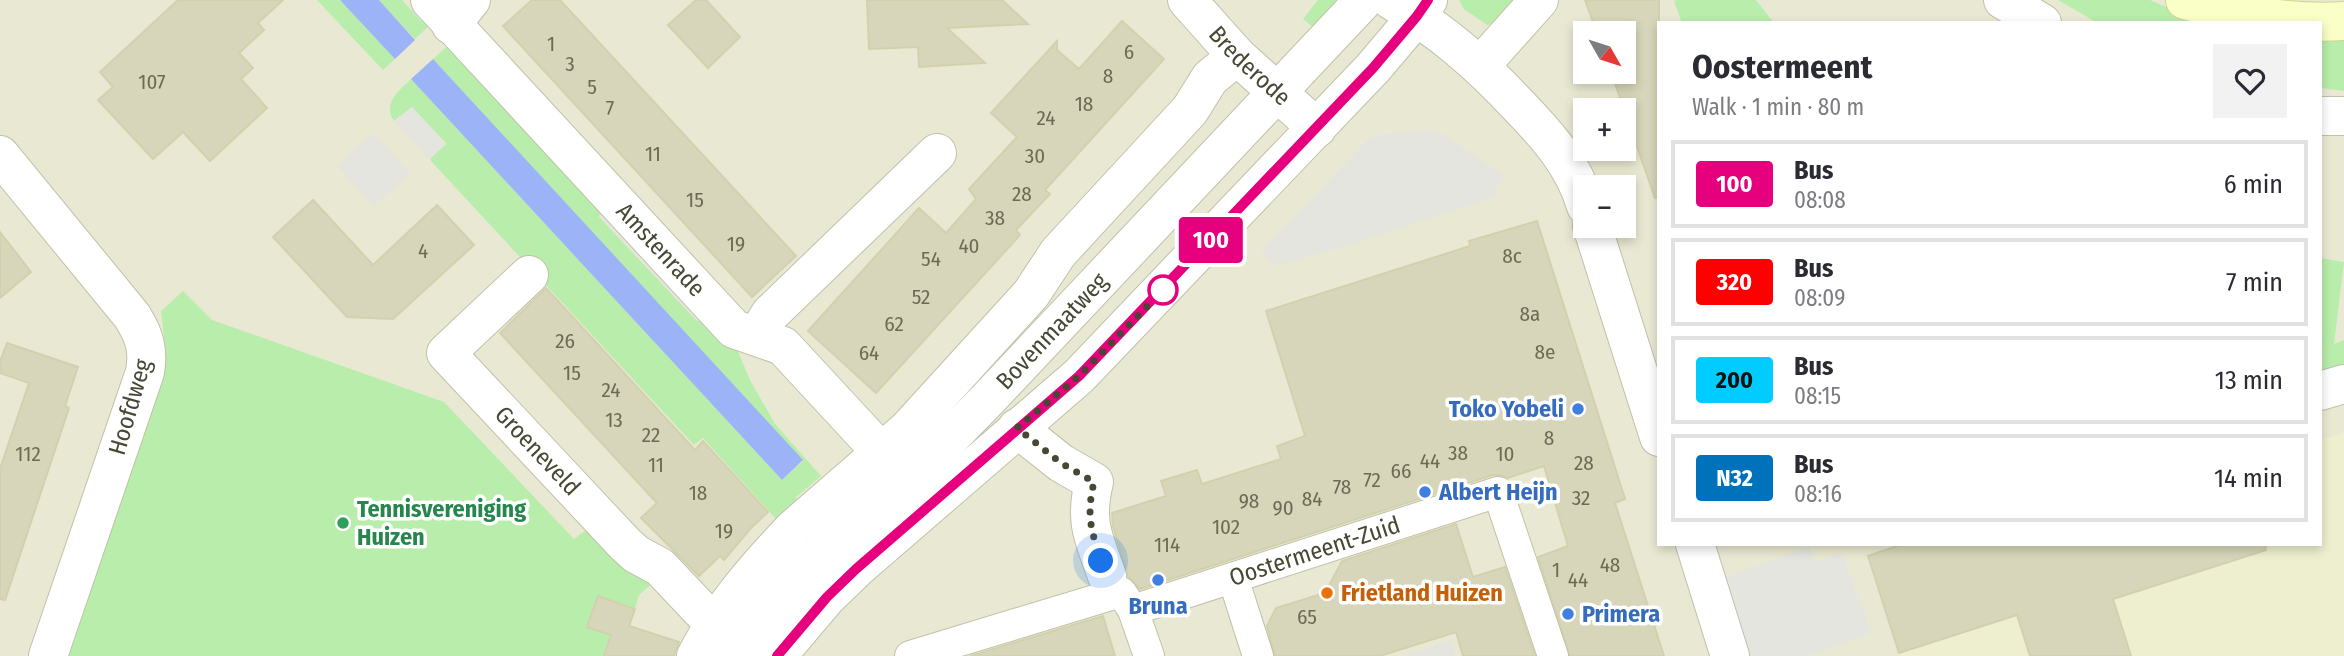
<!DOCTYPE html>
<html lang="en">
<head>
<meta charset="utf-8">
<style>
  :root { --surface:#fff; --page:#f2f2f3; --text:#2b2b33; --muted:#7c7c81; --line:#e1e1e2 }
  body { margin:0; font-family:"Fira Sans Condensed",sans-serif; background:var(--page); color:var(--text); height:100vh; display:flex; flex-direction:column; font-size:26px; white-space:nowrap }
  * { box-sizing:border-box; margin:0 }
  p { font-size:23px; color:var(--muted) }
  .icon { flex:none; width:38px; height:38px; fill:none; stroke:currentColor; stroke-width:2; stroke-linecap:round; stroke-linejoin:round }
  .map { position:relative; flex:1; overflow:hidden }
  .side { position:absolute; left:1657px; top:21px; width:665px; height:525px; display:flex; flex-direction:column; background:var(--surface); border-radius:0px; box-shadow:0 4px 10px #0003 }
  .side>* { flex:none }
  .badge { padding:0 14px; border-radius:5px; font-size:24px; line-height:46px }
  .needle { width:46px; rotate:129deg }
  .fabs { position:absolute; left:1573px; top:21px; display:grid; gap:14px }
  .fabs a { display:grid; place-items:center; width:63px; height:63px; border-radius:0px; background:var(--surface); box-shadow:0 4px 10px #0003; font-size:35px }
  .you { position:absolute; width:35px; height:35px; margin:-18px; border:5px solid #fff; border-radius:50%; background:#1a73e8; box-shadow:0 0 0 10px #1a73e833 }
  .map>.badge { position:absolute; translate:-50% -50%; box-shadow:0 0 0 4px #fff }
  .round { display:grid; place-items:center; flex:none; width:74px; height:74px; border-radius:0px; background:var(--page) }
  .overview { display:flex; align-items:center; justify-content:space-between; height:119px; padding:0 35px }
  h1 { font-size:33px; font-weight:700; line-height:52px }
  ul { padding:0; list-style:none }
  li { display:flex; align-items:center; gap:21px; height:88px; margin:0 14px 10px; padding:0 21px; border:4px solid var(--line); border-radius:0px }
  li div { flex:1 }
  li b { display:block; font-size:26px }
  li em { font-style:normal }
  li .badge { min-width:77px; font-weight:700; text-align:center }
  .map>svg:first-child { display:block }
  .residential { fill:#e9e9d3; fill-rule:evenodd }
  .education { fill:#edefce }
  .green { fill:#b8edab }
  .parking { fill:#e5e5df }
  .water { fill:#9cb3f7 }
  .building { fill:#d7d6ba; stroke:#d3d1ad; stroke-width:2 }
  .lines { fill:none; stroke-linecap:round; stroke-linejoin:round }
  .pedestrian-casing { stroke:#c1c1a8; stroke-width:32 }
  .minor-casing { stroke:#c1c1a8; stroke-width:40 }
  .tertiary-casing { stroke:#c1c1a8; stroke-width:40 }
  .secondary-casing { stroke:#d0d68f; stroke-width:40 }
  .pedestrian { stroke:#fff; stroke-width:30 }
  .minor { stroke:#fff; stroke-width:38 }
  .tertiary { stroke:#fff; stroke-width:38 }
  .secondary { stroke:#f9ffc6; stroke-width:38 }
  .line-casing { stroke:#fff; stroke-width:16 }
  .line { stroke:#e6007e; stroke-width:10 }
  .walk { stroke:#484734; stroke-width:7; stroke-dasharray:0 12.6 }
  .stop-dot { fill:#fff; stroke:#e6007e; stroke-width:3.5 }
  .shop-dot { fill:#3f7fe0; stroke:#fff; stroke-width:2.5 }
  .leisure-dot { fill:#2e9e5b; stroke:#fff; stroke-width:2.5 }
  .food-dot { fill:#e8710a; stroke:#fff; stroke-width:2.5 }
  .labels { text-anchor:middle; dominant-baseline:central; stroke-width:7; stroke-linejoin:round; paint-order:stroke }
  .number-label { font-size:21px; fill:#6c6b56 }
  .street-label { font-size:24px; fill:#484734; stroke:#fff }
  .shop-label { font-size:24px; font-weight:bold; fill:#366cbe; stroke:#fff; text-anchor:start }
  .leisure-label { font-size:24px; font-weight:bold; fill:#27864d; stroke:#fff; text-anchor:start }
  .food-label { font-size:24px; font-weight:bold; fill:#c56008; stroke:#fff; text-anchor:start }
</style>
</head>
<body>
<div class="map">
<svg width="2344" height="656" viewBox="0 0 2344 656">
  <rect width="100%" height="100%" fill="#f4f5e6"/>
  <path class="residential" d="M0,0H2344V656H0ZM1659,23H2320V544H1659ZM1586,33H1624V72H1586ZM1586,110H1624V149H1586ZM1586,187H1624V226H1586Z"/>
  <path class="education" d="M2344,433V656H1900L1868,558L1866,557L1906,544H2320L2321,440Z"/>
  <g class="green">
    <path d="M317,0H340L395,59L383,70Z"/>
    <path d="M379,0H402L421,21L429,13L435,20L415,39Z"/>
    <path d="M1318,0H1347L1318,31L1303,19Z"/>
    <path d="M1459,0H1521L1504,21L1487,25L1464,9Z"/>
    <path d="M1677,0H1756L1774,23H1682L1674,1Z"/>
    <path d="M2058,0H2150L2166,7L2221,23H2098Z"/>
    <path d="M2320,34L2344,38V91L2321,88Z"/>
    <path d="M450,44L464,51L457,59L608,207L599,217L697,321L707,312L737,349L750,380L775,424L821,476L796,497L797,499L776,519L703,438L694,445L431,161V158L446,143L412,107L394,121C382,103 399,91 411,79L782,480L803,461L433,59Z"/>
    <path d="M2320,258L2344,262L2334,344L2344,340V365L2321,372Z"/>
    <path d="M183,291L212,320L444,402L574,539L590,527L658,578L639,595L630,625L660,636L652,656H66L165,346L161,311Z"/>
  </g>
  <g class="parking">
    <path d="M412,107L446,144L431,158V161L394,121Z"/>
    <path d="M1429,130L1444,134L1504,175L1495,191L1497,196L1345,246L1275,266L1261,252L1367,140L1378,135Z"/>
    <path d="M373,133L410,173L374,206L337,166Z"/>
    <path d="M608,207L707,312L697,321L599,216Z"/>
    <path d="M1809,547L1815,562L1842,553L1871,633L1807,656H1747L1720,579Z"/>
    <path d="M1451,640L1456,656H1404Z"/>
  </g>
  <g class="water">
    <path d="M340,0H379L415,40L395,59Z"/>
    <path d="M433,59L803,460L782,480L411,79Z"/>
  </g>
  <g class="building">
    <path d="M178,0H283L258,23L264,30L239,53L253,68L241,79L267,108L210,161L183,132L153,159L98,100L113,87L100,72Z"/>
    <path d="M532,0H560L796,256L752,297L503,26Z"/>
    <path d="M696,0H706L740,37L708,68L668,25Z"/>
    <path d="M867,0H1002L1028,24L947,28L985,63L919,67L918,47L869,49Z"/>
    <path d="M1585,0H1659V197L1655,198L1611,72H1624V33H1597Z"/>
    <path d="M1122,21L1164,59L1045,190L1050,194L1016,230L1020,235L876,393L808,331L919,208L946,233L976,199L969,189L1017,137L991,113L1057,41V50L1079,69Z"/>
    <path d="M313,200L373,265L437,205L474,245L393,319L347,317L273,237Z"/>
    <path d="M1537,221L1625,499L1615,503L1664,656H1570L1538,557L1568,546L1544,466L1508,478L1501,475H1493L1140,589L1128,576L1113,526L1112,513L1166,496L1161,481L1197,470L1202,484L1281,459L1277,446L1305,436L1266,311L1470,246L1469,241Z"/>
    <path d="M0,232L31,272L0,298Z"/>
    <path d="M546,288L695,450L703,441L768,512L751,528L724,560L720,556L699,576L641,518L657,503L500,333Z"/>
    <path d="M7,343L78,367L65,406L69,408L5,600L0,599V469L29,383L0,373V362Z"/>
    <path d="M1456,524L1473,577L1505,567L1535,656H1463L1456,632L1380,656H1275L1267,626L1276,608L1325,593L1342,561Z"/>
    <path d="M1903,544H2265L2266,550L2113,599L2131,656H2030L2017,615L1899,653L1868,556Z"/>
    <path d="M598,596L635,609L629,626L679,642L674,656H604L611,635L587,627Z"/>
    <path d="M1103,616L1115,656H970Z"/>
  </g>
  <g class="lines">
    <g class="pedestrian-casing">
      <g id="pedestrian">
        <path d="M1233,578L1258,656"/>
        <path id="s1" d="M1133,610L1498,492L1553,656"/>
        <path d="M910,656L1121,592L1133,610L1149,656"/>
      </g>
    </g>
    <g class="minor-casing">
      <g id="minor">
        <path id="s2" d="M430,0L734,329L783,346L882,453"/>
        <path id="s3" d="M1187,0L1237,56L1317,128"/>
        <path d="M1391,0C1442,32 1477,61 1518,105C1547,135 1574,165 1586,206"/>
        <path d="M2003,0L2042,23"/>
        <path d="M451,25L471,0"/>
        <path d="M1481,65L1539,0"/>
        <path d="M2320,116H2344"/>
        <path d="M0,155L132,316C144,335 149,349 145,372L48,656"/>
        <path d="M1592,226L1659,437"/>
        <path id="s4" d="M529,275L446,353L625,544L636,554L660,567L714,624"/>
        <path d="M757,336L770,314L937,153"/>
        <path d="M2320,391L2344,384"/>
        <path d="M1017,428L1061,463L1094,482C1084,523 1094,538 1107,576"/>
        <path d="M1695,544L1730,656"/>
        <path d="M696,656C721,608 756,568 793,529L908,429L1031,294L1058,253L1190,110L1210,78L1237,56"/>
      </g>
    </g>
    <g class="tertiary-casing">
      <g id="tertiary">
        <path id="s5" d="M735,656L787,588L814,561L935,453L988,399L1364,0"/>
        <path d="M777,656L827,597L856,569L1079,376L1373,68L1417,16L1428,0"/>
      </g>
    </g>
    <g class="secondary-casing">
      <path id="secondary" d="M2185,0C2236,14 2291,25 2344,21"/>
    </g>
    <use href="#pedestrian" class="pedestrian"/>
    <use href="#minor" class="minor"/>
    <use href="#tertiary" class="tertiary"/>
    <use href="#secondary" class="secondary"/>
  </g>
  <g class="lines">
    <g class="line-casing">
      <path id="line" d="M777,656L827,597L856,569L1079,376L1373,68L1417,16L1428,0"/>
    </g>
    <use href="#line" class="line"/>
    <path class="walk" d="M1101,561C1091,529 1086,516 1094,482L1061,463L1017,428L1079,376L1168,285L1163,290"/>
  </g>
  <circle class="stop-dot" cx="1163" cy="290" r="14"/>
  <g class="shop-dot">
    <circle cx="1578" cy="409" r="7"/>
    <circle cx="1425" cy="492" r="7"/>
    <circle cx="1158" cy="580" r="7"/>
    <circle cx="1568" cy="614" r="7"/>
  </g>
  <circle class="leisure-dot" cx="343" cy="523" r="7"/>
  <circle class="food-dot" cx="1327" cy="593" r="7"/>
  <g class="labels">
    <g class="number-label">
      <text x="551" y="44">1</text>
      <text x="1129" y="52">6</text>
      <text x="570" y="64">3</text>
      <text x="1108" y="76">8</text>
      <text x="152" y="82">107</text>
      <text x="592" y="87">5</text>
      <text x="1084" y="104">18</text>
      <text x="610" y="108">7</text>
      <text x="1046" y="118">24</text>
      <text x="653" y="154">11</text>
      <text x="1035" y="156">30</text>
      <text x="1022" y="194">28</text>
      <text x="695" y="200">15</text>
      <text x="995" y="218">38</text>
      <text x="736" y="244">19</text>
      <text x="969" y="246">40</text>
      <text x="423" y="251">4</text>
      <text x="1512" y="256">8c</text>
      <text x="931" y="259">54</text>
      <text x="921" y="297">52</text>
      <text x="1530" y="314">8a</text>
      <text x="894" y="324">62</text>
      <text x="565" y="341">26</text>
      <text x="1545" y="352">8e</text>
      <text x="869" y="353">64</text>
      <text x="572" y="373">15</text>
      <text x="611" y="390">24</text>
      <text x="614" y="420">13</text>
      <text x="651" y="435">22</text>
      <text x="1549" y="438">8</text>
      <text x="1458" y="453">38</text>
      <text x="28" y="454">112</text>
      <text x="1505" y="454">10</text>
      <text x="1430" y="461">44</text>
      <text x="1584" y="463">28</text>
      <text x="656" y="465">11</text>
      <text x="1401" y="471">66</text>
      <text x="1372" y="480">72</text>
      <text x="1342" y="487">78</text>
      <text x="698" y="493">18</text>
      <text x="1581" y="498">32</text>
      <text x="1312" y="499">84</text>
      <text x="1249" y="501">98</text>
      <text x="1283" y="508">90</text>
      <text x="1226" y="527">102</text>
      <text x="724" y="531">19</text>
      <text x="1167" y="545">114</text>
      <text x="1610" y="565">48</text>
      <text x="1556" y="570">1</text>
      <text x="1578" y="580">44</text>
      <text x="1307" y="617">65</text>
    </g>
    <g class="street-label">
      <text stroke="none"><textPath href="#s3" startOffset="91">Brederode</textPath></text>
      <text stroke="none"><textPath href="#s2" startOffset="340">Amstenrade</textPath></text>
      <text stroke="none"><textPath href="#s5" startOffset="455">Bovenmaatweg</textPath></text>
      <text transform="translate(130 407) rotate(-74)">Hoofdweg</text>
      <text stroke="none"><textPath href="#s4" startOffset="248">Groeneveld</textPath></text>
      <text stroke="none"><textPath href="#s1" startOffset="191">Oostermeent-Zuid</textPath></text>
    </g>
    <g class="shop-label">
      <text x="1564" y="409" text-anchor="end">Toko Yobeli</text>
      <text x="1439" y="492">Albert Heijn</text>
      <text x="1158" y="606" text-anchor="middle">Bruna</text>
      <text x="1582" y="614">Primera</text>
    </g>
    <g class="leisure-label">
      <text x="357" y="509">Tennisvereniging<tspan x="357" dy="28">Huizen</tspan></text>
    </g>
    <g class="food-label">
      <text x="1341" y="593">Frietland Huizen</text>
    </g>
  </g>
</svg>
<div class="fabs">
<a><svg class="needle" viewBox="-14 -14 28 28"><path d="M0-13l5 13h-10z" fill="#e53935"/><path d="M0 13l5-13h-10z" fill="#7c7c81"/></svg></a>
<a>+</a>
<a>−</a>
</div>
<div class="you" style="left:1101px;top:561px"></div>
<b class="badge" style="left:1211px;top:240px;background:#e6007e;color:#fff">100</b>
<section class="side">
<div class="overview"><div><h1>Oostermeent</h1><p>Walk · 1 min · 80 m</p></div><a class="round"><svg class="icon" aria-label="heart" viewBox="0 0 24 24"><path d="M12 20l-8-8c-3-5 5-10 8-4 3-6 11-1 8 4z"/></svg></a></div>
<ul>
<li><span class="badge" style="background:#e6007e;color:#fff">100</span><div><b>Bus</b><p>08:08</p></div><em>6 min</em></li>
<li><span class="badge" style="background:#f00;color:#fff">320</span><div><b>Bus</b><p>08:09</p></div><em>7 min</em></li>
<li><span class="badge" style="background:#0cf;color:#111">200</span><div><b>Bus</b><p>08:15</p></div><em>13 min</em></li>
<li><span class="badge" style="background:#0072bc;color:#fff">N32</span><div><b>Bus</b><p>08:16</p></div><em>14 min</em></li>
</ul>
</section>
</div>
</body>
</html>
